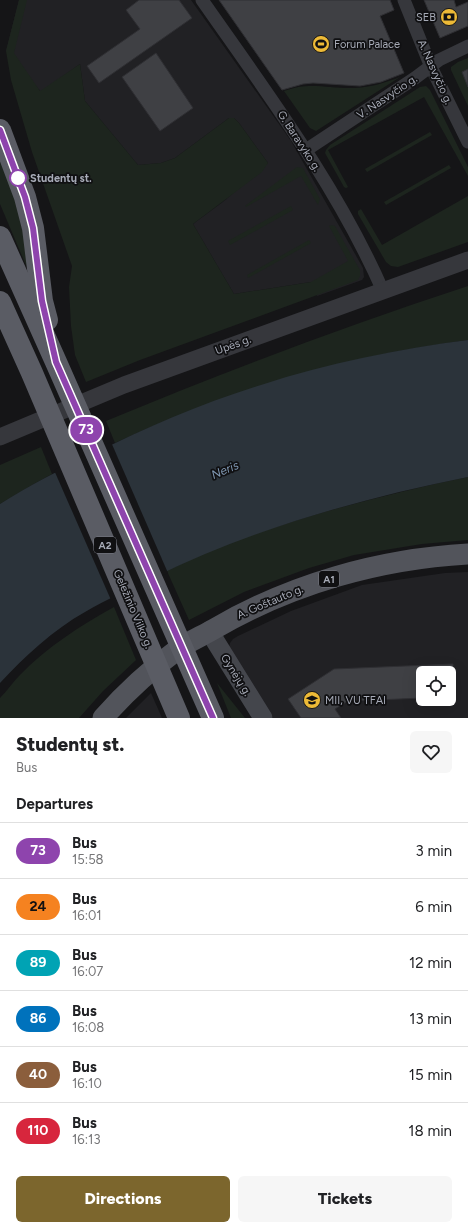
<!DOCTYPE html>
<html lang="en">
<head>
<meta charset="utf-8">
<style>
  :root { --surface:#fff; --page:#f6f6f6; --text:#202124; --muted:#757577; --line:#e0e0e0; --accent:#7c662d }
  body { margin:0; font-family:Figtree,sans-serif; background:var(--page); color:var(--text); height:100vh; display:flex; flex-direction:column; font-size:15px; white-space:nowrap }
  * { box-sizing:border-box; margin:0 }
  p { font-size:13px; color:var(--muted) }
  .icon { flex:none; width:22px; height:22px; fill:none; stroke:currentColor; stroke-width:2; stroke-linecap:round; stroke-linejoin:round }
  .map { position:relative; height:718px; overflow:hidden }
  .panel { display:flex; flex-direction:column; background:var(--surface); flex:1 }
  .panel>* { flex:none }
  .badge { padding:0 8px; border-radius:13px; font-size:14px; line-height:26px }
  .controls { position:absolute; left:416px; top:666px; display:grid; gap:8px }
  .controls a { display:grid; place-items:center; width:40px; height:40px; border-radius:6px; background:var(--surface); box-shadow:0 4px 16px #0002; font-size:20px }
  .map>.badge { position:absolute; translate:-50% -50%; box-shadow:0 0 0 2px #fff }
  h2 { padding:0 16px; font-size:15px; line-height:36px }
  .round { display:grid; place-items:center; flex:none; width:42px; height:42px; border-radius:6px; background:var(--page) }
  .headline { display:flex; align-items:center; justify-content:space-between; height:68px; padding:0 16px }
  h1 { font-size:19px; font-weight:800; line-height:30px }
  .button { display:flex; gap:8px; margin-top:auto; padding:8px 16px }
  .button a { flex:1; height:46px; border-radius:6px; background:var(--accent); color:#fff; font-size:16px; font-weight:800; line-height:46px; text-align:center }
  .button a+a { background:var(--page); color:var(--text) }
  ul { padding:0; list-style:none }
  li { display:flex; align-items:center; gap:12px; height:56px; padding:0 16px; border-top:1px solid var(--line) }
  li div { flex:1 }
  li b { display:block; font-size:15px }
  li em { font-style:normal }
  li .badge { min-width:44px; font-weight:700; text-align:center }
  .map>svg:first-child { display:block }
  .built { fill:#212124; fill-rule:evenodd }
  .green { fill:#1d251e }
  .water { fill:#2b333a }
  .pier { fill:#151517 }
  .building { fill:#3f4044; stroke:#2f2f33 }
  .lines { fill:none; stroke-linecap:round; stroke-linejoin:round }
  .minor { stroke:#36373c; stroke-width:13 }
  .tertiary { stroke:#36373c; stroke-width:17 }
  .secondary { stroke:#44464c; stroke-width:19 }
  .primary { stroke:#52545b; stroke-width:21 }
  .trunk { stroke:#5a5c64; stroke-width:22 }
  .line-casing { stroke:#fff; stroke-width:9 }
  .line { stroke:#8e44ad; stroke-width:6 }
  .stop-dot { fill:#fff; stroke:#8e44ad; stroke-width:2 }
  .labels { text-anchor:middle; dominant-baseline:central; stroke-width:3.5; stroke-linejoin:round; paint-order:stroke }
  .shield { fill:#101012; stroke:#7a7c86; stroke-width:1 }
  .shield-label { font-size:10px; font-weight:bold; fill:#a7abb7 }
  .poi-label { font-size:11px; fill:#a7abb7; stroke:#101012; text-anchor:start }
  .street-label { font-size:11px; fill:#a7abb7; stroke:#101012 }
  .stop-label { font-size:11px; font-weight:bold; fill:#a7abb7; stroke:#101012; text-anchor:start }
  .water-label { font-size:12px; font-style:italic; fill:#7f97b1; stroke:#101012 }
</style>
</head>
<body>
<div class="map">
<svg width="468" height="718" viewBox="0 0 468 718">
  <rect width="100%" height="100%" fill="#151517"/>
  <g class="built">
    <path d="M19,0H191L291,141L363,268L364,277L362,280L317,296L311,282L234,294L193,224L224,201L268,163L239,123L234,118H229L175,158L161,163L138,165L85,101L80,64L41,92L6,51Z"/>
    <path d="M468,572V718H273L236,663L229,648L230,643L233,639L238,636L291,611L362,585L445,573ZM423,673H449V699H423Z"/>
    <path d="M151,693L162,718H126Z"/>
  </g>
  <g class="green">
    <path d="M19,0H27L14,53L40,91L80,64L85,101L138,165L161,163L175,158L229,118H234L239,123L268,163L262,172L193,224L234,294L311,282L348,261L329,226L332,225L335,226L360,270V276L358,280L140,360L86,382L75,355L71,326L69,287L72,266L32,152L11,80L6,51Z"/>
    <path d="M468,58V106L451,70V67L458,62Z"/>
    <path d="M400,77L316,131L310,128L284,91C310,81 328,89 355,88C371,87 385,83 400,77Z"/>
    <path d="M426,86L430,90L468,167V176L424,97L328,150L348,187L346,188L344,187L325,153L326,150L330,145L420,87Z"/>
    <path d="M430,132L432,135L367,172L365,169Z"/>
    <path d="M0,151L23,217L33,277L25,263L0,204Z"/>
    <path d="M449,165L451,168L386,205L384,202Z"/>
    <path d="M297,167L303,168L320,199L318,205L301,176L246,207L245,206Z"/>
    <path d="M468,196V242L398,267L391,266L386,262L358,214V211L361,209L382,245Z"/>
    <path d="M291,206L293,210L230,245L228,241Z"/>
    <path d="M309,240L311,243L248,278L247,275Z"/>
    <path d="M468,286V340C346,356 227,391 115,443L106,421C225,372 345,326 468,286Z"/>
    <path d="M41,447L52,474L32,485L0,504V465Z"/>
    <path d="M468,477V540L422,544L354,555L309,568L244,592L189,620L167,571C220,544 278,525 335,509C379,497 423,486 468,477Z"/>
    <path d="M114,607L136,660L103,691L79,718H0V698C7,691 13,682 20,675C46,648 81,625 114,607Z"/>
    <path d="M217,683L245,718H231Z"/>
  </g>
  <path class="water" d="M468,340V477C359,499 252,529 153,578C130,589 107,599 85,612C53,630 25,656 0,683V504C30,485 61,469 93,454C147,427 203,403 261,385C328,363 398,349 468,340Z"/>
  <path class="pier" d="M111,442L168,573L111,600L54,470Z"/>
  <g class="building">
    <path d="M139,0H179L192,18L99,83L87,66L140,29L126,10Z"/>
    <path d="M219,0H390L394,10L380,16L404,73L381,82L360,86L313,83L303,84L282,90Z"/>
    <path d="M424,0H454L456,7L468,2V26L440,38Z"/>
    <path d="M156,53L193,108L160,131L122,77Z"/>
    <path d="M468,69V87L462,72Z"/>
    <path d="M453,664L454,697H449V673H423V698L352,701L351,699L335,709L341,718H301L288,699L334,669Z"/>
  </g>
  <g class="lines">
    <g class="minor">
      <path d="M202,0C267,93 337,186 383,291"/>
      <path d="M404,0L431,67L468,142"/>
      <path d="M306,150L415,78L439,60L468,46"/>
    </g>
    <path class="tertiary" d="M0,437L124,385L468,260"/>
    <path class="secondary" d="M209,631L263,718"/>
    <path class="primary" d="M103,718C125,693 150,670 177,650C188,642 202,636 214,629C291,584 379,559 468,554"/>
    <g class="trunk">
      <path d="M0,130L25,197L33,228L42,301L47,320"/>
      <path d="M0,237L56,362L213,718"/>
      <path d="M0,302L32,373L179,718"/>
    </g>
  </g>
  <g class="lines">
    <g class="line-casing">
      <path id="line" d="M0,130L25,197L33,228L42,301L56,362L213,718"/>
    </g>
    <use href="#line" class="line"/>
  </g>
  <defs>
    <g id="bank-disc" transform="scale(0.9)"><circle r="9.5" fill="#edba37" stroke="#101012"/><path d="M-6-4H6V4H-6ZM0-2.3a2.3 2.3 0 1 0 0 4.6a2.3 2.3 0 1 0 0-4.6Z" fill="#111"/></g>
    <g id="stadium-disc" transform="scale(0.9)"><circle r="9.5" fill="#edba37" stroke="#101012"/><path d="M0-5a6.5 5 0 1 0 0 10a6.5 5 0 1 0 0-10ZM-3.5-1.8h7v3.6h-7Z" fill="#111"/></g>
    <g id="university-disc" transform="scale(0.9)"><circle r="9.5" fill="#edba37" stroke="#101012"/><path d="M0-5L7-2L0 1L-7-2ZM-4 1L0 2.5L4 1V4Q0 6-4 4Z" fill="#111"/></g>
  </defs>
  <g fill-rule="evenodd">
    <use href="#bank-disc" x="449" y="17"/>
    <use href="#stadium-disc" x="321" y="44"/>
    <use href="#university-disc" x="312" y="700"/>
  </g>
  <circle class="stop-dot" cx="18" cy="178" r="8"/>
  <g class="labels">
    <g class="shield">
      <rect x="94" y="537" width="22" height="16" rx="3"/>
      <rect x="319" y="571" width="20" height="16" rx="3"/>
    </g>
    <g class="shield-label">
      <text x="105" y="545">A2</text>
      <text x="329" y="579">A1</text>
    </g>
    <g class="poi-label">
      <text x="436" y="17" text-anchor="end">SEB</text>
      <text x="334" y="44">Forum Palace</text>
      <text x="325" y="700">MII, VU TFAI</text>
    </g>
    <g class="street-label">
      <text transform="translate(435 72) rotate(66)">A. Nasvyčio g.</text>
      <text transform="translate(387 97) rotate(-34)">V. Nasvyčio g.</text>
      <text transform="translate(299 141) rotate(57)">G. Baravyko g.</text>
      <text transform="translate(233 345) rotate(-20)">Upės g.</text>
      <text transform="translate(270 602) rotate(-23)">A. Goštauto g.</text>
      <text transform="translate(133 609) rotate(67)">Geležinio Vilko g.</text>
      <text transform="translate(236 675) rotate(58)">Gynėjų g.</text>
    </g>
    <g class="stop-label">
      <text x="30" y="178">Studentų st.</text>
    </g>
    <g class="water-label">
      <text transform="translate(225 470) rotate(-23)">Neris</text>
    </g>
  </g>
</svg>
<div class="controls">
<a><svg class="icon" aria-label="locate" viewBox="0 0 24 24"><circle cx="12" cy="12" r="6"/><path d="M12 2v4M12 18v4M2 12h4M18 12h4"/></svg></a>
</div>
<b class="badge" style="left:86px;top:430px;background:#8e44ad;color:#fff">73</b>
</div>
<section class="panel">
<div class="headline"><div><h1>Studentų st.</h1><p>Bus</p></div><a class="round"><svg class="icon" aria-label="heart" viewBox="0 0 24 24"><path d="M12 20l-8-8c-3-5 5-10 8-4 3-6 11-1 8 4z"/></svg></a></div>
<h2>Departures</h2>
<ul>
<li><span class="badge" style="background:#8e44ad;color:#fff">73</span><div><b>Bus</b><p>15:58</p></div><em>3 min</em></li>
<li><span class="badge" style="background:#f58220;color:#111">24</span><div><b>Bus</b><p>16:01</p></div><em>6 min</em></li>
<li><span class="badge" style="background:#00a3b4;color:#fff">89</span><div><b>Bus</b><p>16:07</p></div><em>12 min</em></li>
<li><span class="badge" style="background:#0072bc;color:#fff">86</span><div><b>Bus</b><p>16:08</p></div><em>13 min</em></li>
<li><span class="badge" style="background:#8b5e3c;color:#fff">40</span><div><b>Bus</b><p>16:10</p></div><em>15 min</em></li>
<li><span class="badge" style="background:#d7263d;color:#fff">110</span><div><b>Bus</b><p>16:13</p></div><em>18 min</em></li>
</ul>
<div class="button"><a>Directions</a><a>Tickets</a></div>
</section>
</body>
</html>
